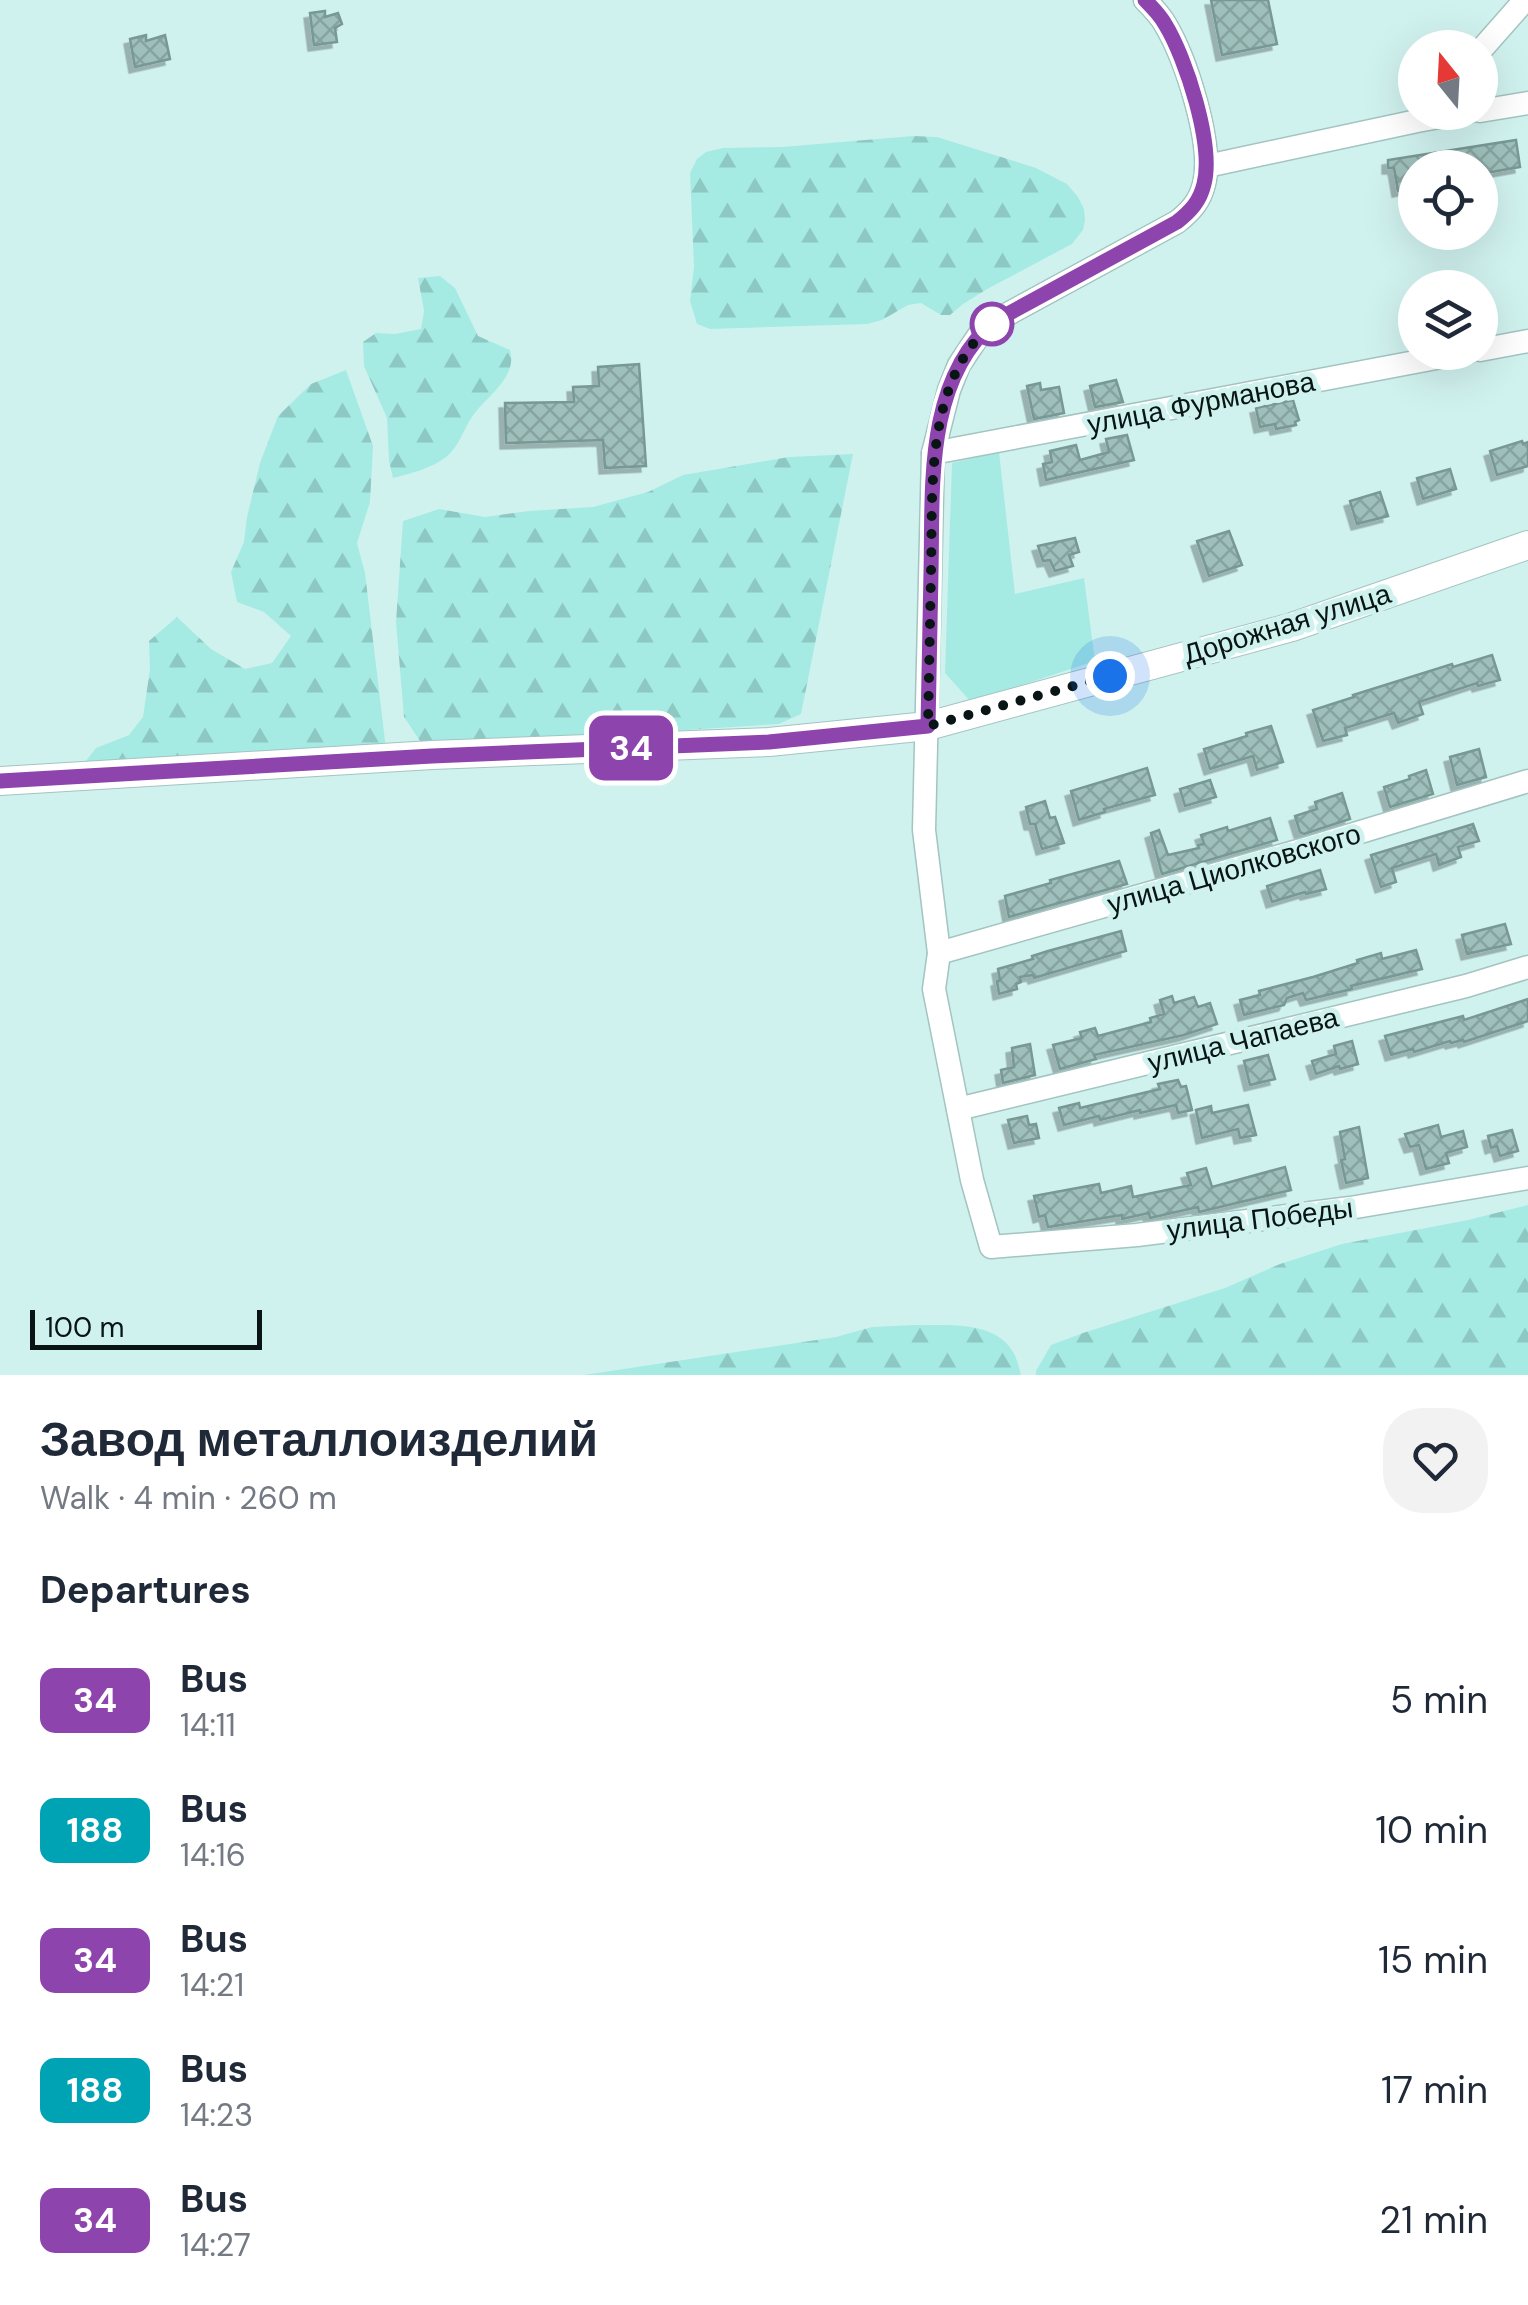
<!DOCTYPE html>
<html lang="en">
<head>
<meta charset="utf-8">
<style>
  :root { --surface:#fff; --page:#f2f2f3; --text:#1f2937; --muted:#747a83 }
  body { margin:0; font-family:"DM Sans",sans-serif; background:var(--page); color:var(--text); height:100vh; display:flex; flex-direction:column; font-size:38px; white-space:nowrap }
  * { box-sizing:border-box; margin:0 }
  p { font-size:32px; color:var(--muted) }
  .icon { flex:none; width:55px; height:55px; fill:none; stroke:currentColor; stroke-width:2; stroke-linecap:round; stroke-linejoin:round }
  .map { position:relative; height:1375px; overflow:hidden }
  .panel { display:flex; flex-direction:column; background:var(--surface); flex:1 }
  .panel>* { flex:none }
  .badge { padding:0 20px; border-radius:15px; font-size:35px; line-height:65px }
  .needle { width:65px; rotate:342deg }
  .controls { position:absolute; left:1398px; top:30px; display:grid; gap:20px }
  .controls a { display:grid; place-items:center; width:100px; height:100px; border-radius:50%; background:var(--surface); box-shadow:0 10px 40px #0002; font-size:50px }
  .scale { position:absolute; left:30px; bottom:25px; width:232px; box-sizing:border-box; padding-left:10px; border:5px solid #081514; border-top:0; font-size:28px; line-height:35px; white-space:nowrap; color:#081514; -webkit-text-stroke:8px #d0f2ef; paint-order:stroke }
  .you { position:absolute; width:50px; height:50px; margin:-25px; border:8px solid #fff; border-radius:50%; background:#1a73e8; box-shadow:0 0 0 15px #1a73e833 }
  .map>.badge { position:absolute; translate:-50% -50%; box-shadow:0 0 0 5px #fff }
  h2 { padding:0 40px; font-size:38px; line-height:90px }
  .round { display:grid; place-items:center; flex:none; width:105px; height:105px; border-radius:40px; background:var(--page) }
  .headline { display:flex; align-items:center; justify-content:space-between; height:170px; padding:0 40px }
  h1 { font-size:48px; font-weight:600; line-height:75px }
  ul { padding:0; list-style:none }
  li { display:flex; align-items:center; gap:30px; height:130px; padding:0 40px }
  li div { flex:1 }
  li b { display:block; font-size:38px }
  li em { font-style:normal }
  li .badge { min-width:110px; font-weight:700; text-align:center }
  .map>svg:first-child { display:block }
  .grass { fill:#a6eae4 }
  .forest { fill:url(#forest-firs) }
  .building { fill:url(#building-cross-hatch); stroke:#789895; stroke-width:2.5; filter:url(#shadow) }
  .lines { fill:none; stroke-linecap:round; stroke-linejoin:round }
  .minor-casing { stroke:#a3c4c0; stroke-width:25 }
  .major-casing { stroke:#a3c4c0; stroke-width:30 }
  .minor { stroke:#fff; stroke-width:22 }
  .major { stroke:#fff; stroke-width:28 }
  .line-casing { stroke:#fff; stroke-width:22 }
  .line { stroke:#8e44ad; stroke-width:15 }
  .walk { stroke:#081514; stroke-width:10; stroke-dasharray:0 18 }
  .stop-dot { fill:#fff; stroke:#8e44ad; stroke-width:5 }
  .labels { text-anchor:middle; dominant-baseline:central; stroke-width:10; stroke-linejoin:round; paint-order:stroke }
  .street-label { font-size:28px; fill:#081514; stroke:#d0f2ef }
</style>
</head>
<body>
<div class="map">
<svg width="1528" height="1375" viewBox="0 0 1528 1375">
  <defs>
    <pattern id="forest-firs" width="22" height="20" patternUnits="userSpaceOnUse" patternTransform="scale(2.5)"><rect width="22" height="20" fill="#a6eae4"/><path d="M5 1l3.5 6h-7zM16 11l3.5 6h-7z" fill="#8dc8c3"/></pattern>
    <pattern id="building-cross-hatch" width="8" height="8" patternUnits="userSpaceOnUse" patternTransform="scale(2.5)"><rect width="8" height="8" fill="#9ebfbb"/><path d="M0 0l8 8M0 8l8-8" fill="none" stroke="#87a3a0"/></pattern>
    <filter id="shadow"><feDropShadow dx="-5.5" dy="5.5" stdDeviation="0" flood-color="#0004"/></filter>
  </defs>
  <rect width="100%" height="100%" fill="#d0f2ef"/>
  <path class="grass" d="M999,452L1015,594L1084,578L1095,661L971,702L945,673L952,463Z"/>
  <g class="forest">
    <path d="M913,136L937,137L1036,168L1067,184L1078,197L1084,209L1085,220L1083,230L1072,244L989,288L963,304L950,315H941L921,303L908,305L882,320L867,324L710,329L697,324L690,301L694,267L690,173L697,159L706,152L723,148L782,147Z"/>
    <path d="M440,276L455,288L478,336L510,350C518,378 486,396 472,417C463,430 459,447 446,457C430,469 412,473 393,478L389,461L387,418L364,366L363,342L376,333L395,334L421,329L424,311L418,278Z"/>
    <path d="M346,370L373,446L370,502L357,543L365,573L386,749L81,767L96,748L129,735L143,717L150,669L149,641L177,617L211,649L245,669L272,663L291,636L264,612L237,602L231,572L244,542L247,517L260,463L278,416L311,384Z"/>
    <path d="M853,454L801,714L779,724L424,747L404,717L396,622L403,521L439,509L485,517L529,511L593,507L648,492L683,475L789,457Z"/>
    <path d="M1528,1205V1375H1036V1371L1051,1345L1083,1333L1225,1288L1280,1264L1342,1244L1468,1220Z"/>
    <path d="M914,1325C946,1326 995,1320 1013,1352C1017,1358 1019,1368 1021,1375H584L836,1337L872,1327Z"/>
  </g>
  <g class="building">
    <path d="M1211,0H1268L1277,44L1222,55Z"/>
    <path d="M325,11V17L338,13L342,24L335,28L337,42L314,45L310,13Z"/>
    <path d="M146,35V41L165,35L170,59L135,67L130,39Z"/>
    <path d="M1516,140L1520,167L1480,174V168H1415V188L1398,191L1394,168H1388V160Z"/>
    <path d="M639,364L646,466L605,468L603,440L506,443L505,403L574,402L573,387L599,386L598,367Z"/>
    <path d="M1116,380L1123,402L1095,407L1090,386Z"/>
    <path d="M1040,383L1041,390L1059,387L1064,413L1034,419L1027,386Z"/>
    <path d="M1293,400L1299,420L1295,422L1296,425L1276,429L1275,424L1260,427L1256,408Z"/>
    <path d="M1127,435L1134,460L1046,480L1043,464L1052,462L1050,451L1076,445L1080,460L1109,452L1106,439Z"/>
    <path d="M1522,441L1523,444L1528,442V466L1497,475L1490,451Z"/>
    <path d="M1450,469L1456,489L1423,499L1417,478Z"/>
    <path d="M1380,492L1388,516L1357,524L1350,501Z"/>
    <path d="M1229,531L1242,565L1209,576L1197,541Z"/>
    <path d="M1075,538L1079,552L1069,555L1073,566L1055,571L1050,560L1043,561L1038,546Z"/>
    <path d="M1492,655L1500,680L1478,686L1477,683L1419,702L1423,714L1398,723L1394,713L1345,728L1347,735L1323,741L1313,710L1354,697L1353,695L1452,664L1453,667Z"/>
    <path d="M1271,726L1283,762L1257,770L1253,756L1210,769L1204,749L1247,736L1246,733Z"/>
    <path d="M1479,749L1486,777L1457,785L1450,757Z"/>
    <path d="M1147,768L1155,795L1104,809L1105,812L1079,820L1071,791Z"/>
    <path d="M1426,770L1433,794L1390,807L1384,787L1410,779L1409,776Z"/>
    <path d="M1210,780L1216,797L1185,806L1180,789Z"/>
    <path d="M1342,793L1350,819L1304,834L1300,832L1295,816L1317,809L1315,802Z"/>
    <path d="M1045,801L1050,818L1055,817L1064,843L1042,849L1035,824H1030L1026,807Z"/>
    <path d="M1270,818L1277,840L1162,874L1151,833L1159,830L1168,855L1199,848L1198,845L1204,844L1201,835L1227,827L1228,831Z"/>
    <path d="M1473,824L1479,841L1458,847L1461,857L1439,865L1436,854L1392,868L1396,882L1381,887L1371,855Z"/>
    <path d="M1119,861L1127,884L1009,917L1005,896L1051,883L1050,880Z"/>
    <path d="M1320,870L1326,889L1306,894L1305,892L1272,902L1267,886Z"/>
    <path d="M1505,924L1511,944L1467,954L1462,935Z"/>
    <path d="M1121,931L1126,951L1034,978L1033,975L1020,977L1021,982L1016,984L1017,989L999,994L997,981L1000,980L998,969L1033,959L1032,956L1048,951Z"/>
    <path d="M1416,950L1422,969L1351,986L1352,989L1306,1000L1303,993L1287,998L1284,1005L1244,1015L1240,1000L1260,995L1259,991L1313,977L1358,963L1357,960L1381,953L1382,959Z"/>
    <path d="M1172,996L1174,1003L1194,997L1198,1007L1210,1003L1217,1024L1184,1035L1094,1055L1096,1059L1060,1069L1053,1045L1082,1038L1080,1032L1095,1028L1098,1036L1151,1022L1150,1018L1164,1014L1160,1000Z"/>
    <path d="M1528,999V1021L1464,1042L1463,1040L1451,1043L1450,1041L1414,1052L1413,1049L1391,1055L1385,1036L1463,1016L1464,1020Z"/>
    <path d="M1352,1041L1358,1064L1340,1069L1339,1066L1316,1074L1312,1061L1336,1054L1334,1046Z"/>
    <path d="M1030,1044L1035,1075L1003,1083L1001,1070L1014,1067L1012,1048Z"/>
    <path d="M1268,1055L1275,1079L1250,1085L1244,1061Z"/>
    <path d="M1178,1080L1181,1087L1186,1086L1192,1110L1178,1113L1176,1105L1140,1113V1110L1100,1120L1099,1116L1064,1125L1059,1108L1079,1103L1080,1108L1160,1089L1158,1084Z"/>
    <path d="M1248,1105L1256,1135L1240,1138L1238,1129L1202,1138L1196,1110L1211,1106L1212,1113Z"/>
    <path d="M1027,1116L1029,1125L1036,1124L1039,1138L1014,1143L1008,1120Z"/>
    <path d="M1438,1125L1441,1137L1463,1131L1467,1147L1446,1153L1449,1163L1426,1169L1419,1145L1410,1147L1405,1134Z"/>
    <path d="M1359,1127L1368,1178L1346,1183L1341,1160L1345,1159L1340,1132Z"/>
    <path d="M1512,1130L1518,1151L1500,1156L1497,1146L1491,1148L1488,1136Z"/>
    <path d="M1285,1167L1291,1190L1199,1212L1198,1207L1150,1218L1149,1213L1122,1219V1215L1048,1227L1045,1215L1039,1217L1034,1196L1099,1184L1101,1193L1131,1186L1133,1197L1191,1185L1187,1173L1206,1168L1212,1187Z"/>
  </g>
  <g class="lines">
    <g class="minor-casing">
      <g id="minor">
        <path d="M1145,0C1152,7 1160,15 1165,24C1186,59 1214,145 1204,184C1200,201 1191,211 1177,222L995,321L979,335L959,365L949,390L933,453L924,830L939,953L934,989L972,1180L991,1247L1137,1235L1350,1208L1528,1178"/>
        <path d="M1480,51L1525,0"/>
        <path d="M1480,111L1528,103"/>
        <path d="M1207,166L1417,121L1468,112"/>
        <path d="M1480,350L1528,341"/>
        <path d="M933,453L1468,352"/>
        <path d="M939,953L1308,848L1528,781"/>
        <path d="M958,1109L1466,986L1528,967"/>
      </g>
    </g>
    <g class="major-casing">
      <path id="major" d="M0,781L432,755L769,742L928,726L1292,627L1528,545"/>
    </g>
    <use href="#minor" class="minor"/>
    <use href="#major" class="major"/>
  </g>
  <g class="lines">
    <g class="line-casing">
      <path id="line" d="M0,781L432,756L769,742L928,726C929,675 930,624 931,572C933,489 924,380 995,321L1177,222C1191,211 1200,201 1204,184C1214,145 1186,58 1165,24C1160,15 1152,7 1145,0"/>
    </g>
    <use href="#line" class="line"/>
    <path class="walk" d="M992,324L995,321C924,380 933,489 931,572C930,624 929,675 928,726L1110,676"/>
  </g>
  <circle class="stop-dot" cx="992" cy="324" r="20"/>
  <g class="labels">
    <g class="street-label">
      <text transform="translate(1201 403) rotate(-11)">улица Фурманова</text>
      <text transform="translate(1287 624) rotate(-17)">Дорожная улица</text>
      <text transform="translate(1234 869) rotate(-16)">улица Циолковского</text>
      <text transform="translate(1243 1040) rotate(-14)">улица Чапаева</text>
      <text transform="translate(1260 1219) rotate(-7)">улица Победы</text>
    </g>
  </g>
</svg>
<div class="controls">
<a><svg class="needle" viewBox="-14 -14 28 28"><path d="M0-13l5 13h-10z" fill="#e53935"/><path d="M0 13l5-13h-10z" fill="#747a83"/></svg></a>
<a><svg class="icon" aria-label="locate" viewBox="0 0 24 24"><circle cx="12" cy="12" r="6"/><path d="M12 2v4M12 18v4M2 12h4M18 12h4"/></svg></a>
<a><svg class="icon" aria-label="layers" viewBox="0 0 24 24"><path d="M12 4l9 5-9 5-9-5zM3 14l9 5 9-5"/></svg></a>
</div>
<div class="scale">100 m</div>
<div class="you" style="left:1110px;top:676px"></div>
<b class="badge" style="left:631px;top:748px;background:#8e44ad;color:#fff">34</b>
</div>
<section class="panel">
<div class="headline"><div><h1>Завод металлоизделий</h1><p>Walk · 4 min · 260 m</p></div><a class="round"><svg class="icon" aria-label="heart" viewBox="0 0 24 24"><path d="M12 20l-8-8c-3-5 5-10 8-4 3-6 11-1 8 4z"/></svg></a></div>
<h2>Departures</h2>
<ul>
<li><span class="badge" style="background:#8e44ad;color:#fff">34</span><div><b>Bus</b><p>14:11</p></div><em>5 min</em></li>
<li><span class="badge" style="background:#00a3b4;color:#fff">188</span><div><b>Bus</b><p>14:16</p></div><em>10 min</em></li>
<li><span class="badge" style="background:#8e44ad;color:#fff">34</span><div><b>Bus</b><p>14:21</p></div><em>15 min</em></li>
<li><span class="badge" style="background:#00a3b4;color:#fff">188</span><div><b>Bus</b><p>14:23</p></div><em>17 min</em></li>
<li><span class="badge" style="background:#8e44ad;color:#fff">34</span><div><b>Bus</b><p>14:27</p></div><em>21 min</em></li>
</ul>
</section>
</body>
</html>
